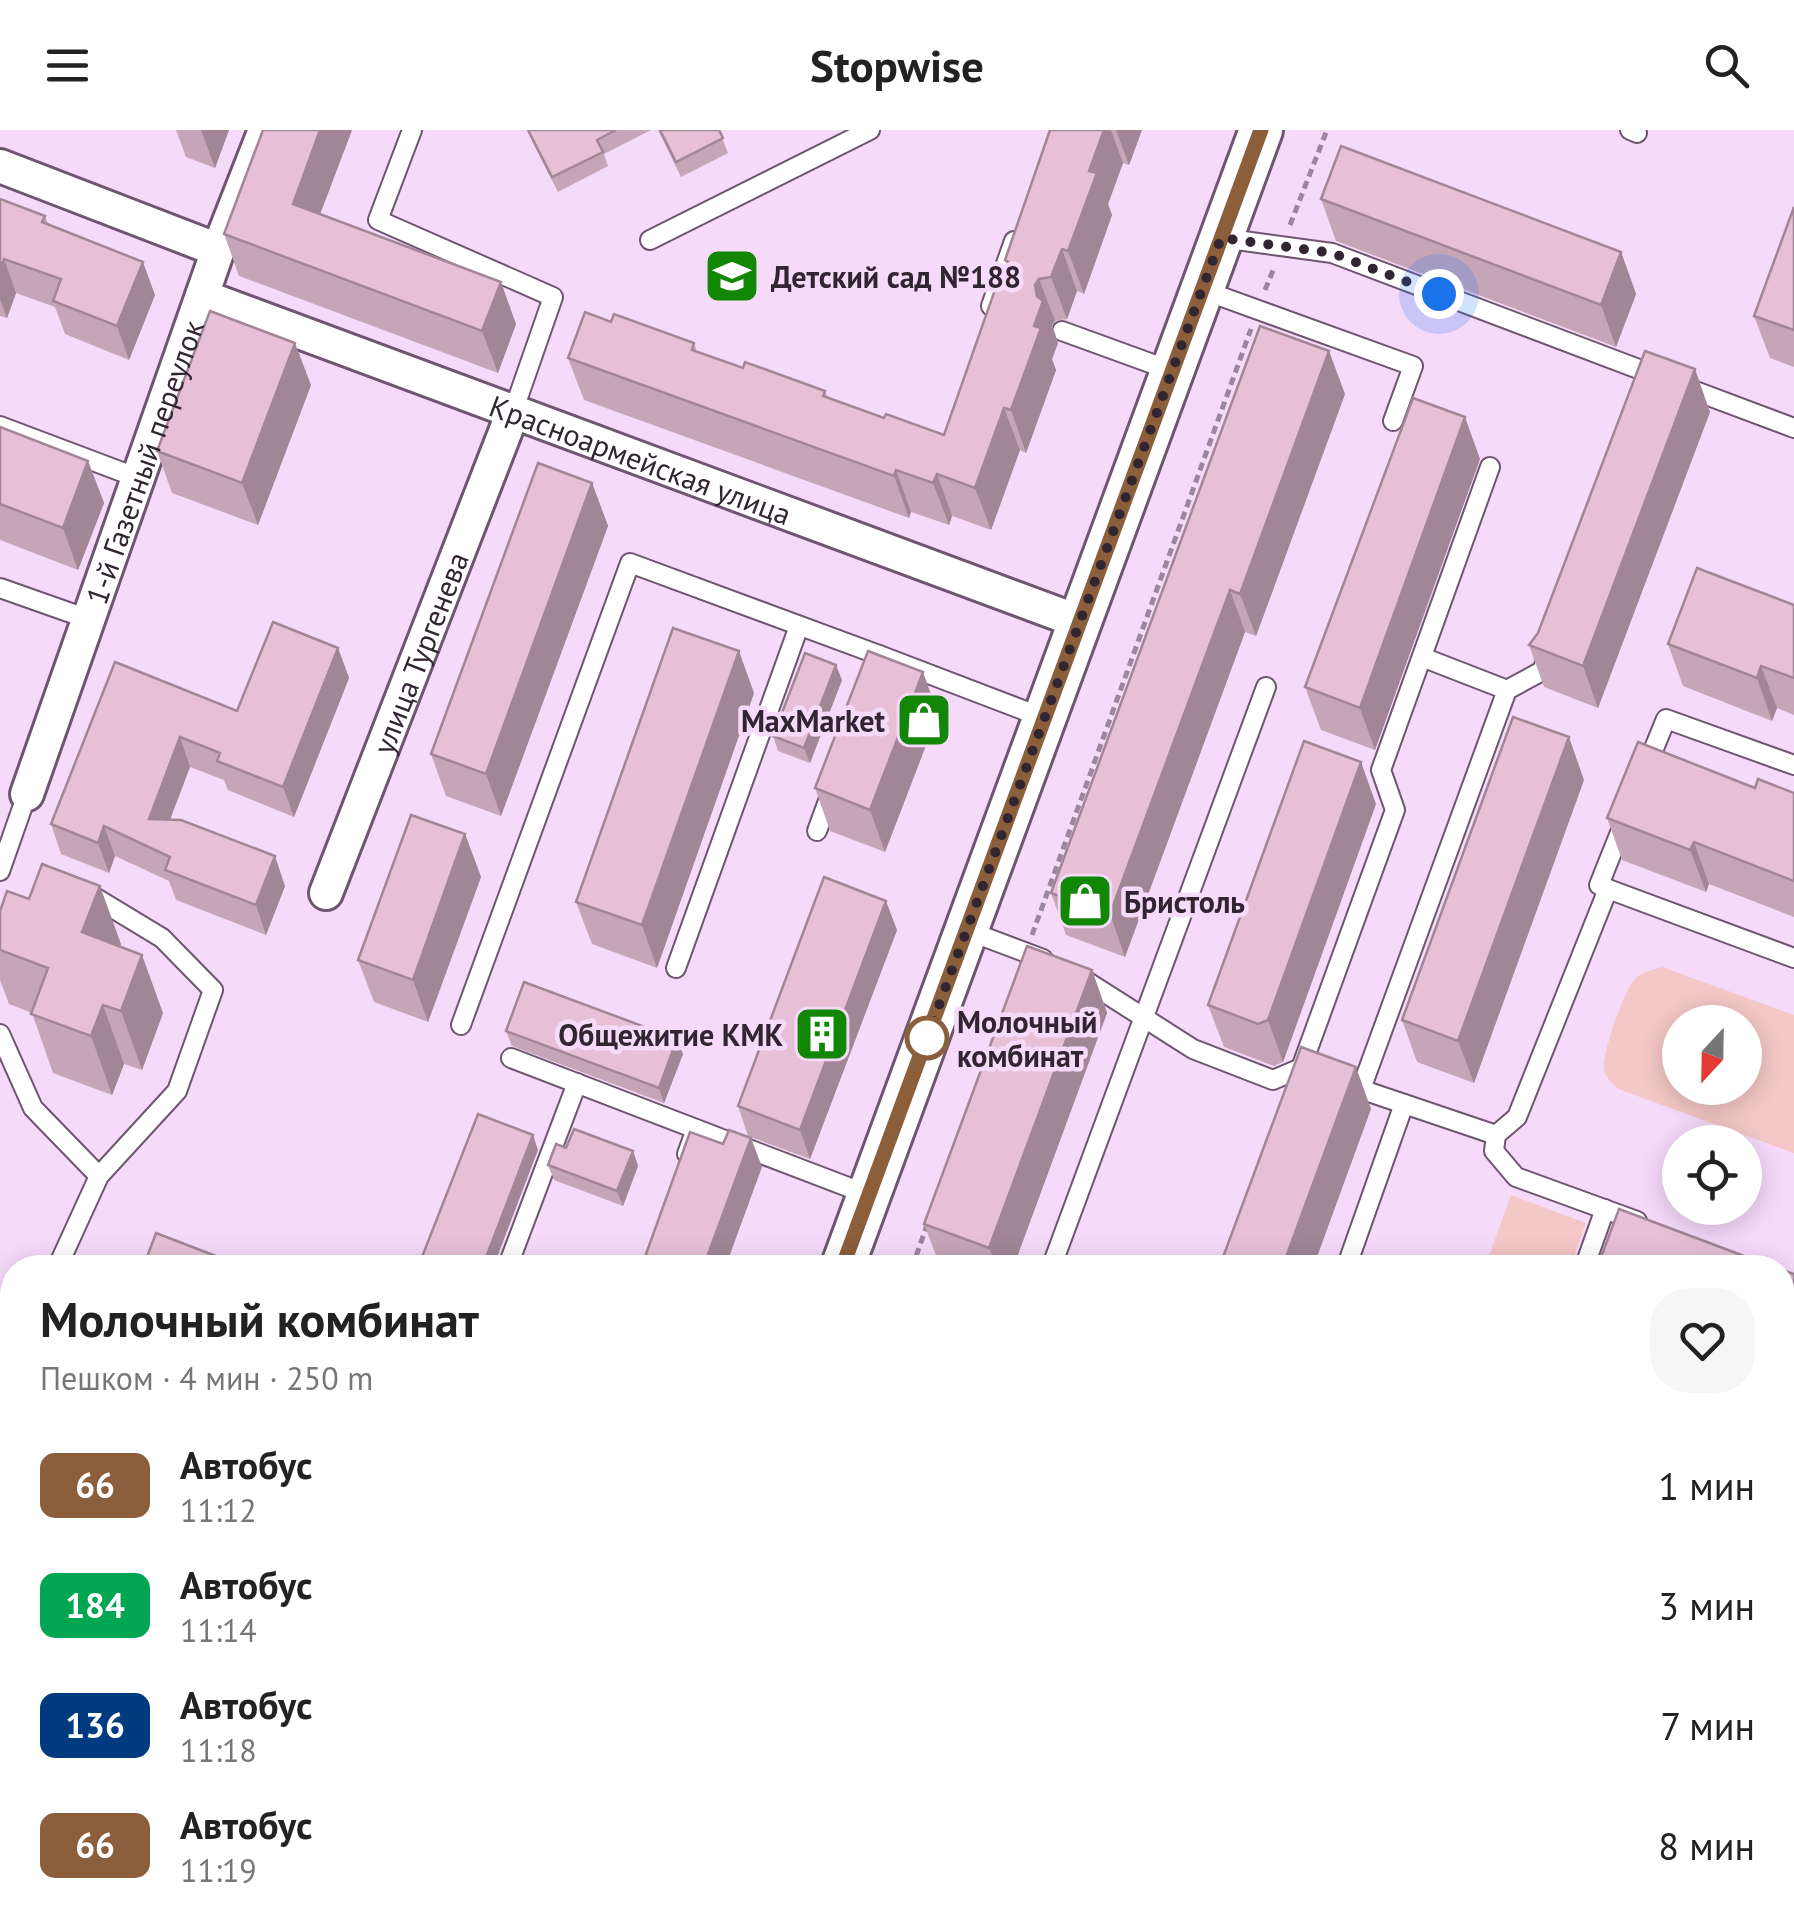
<!DOCTYPE html>
<html lang="ru">
<head>
<meta charset="utf-8">
<style>
  :root { --surface:#fff; --page:#f6f6f6; --text:#222; --muted:#767676 }
  body { margin:0; font-family:"PT Sans",sans-serif; background:var(--page); color:var(--text); height:100vh; display:flex; flex-direction:column; font-size:38px; white-space:nowrap }
  * { box-sizing:border-box; margin:0 }
  p { font-size:32px; color:var(--muted) }
  .icon { flex:none; width:55px; height:55px; fill:none; stroke:currentColor; stroke-width:2; stroke-linecap:round; stroke-linejoin:round }
  .map { position:relative; flex:1; overflow:hidden }
  .details { position:absolute; left:0px; top:1125px; width:1795px; height:670px; display:flex; flex-direction:column; background:var(--surface); border-radius:40px 40px 0 0; box-shadow:0 5px 25px #0003 }
  .details>* { flex:none }
  .badge { padding:0 20px; border-radius:15px; font-size:35px; line-height:65px }
  .needle { width:65px; rotate:202deg }
  .tools { position:absolute; left:1662px; top:875px; display:grid; gap:20px }
  .tools a { display:grid; place-items:center; width:100px; height:100px; border-radius:50%; background:var(--surface); box-shadow:0 5px 25px #0003; font-size:50px }
  .you { position:absolute; width:50px; height:50px; margin:-25px; border:8px solid #fff; border-radius:50%; background:#1a73e8; box-shadow:0 0 0 15px #1a73e833 }
  .map>.badge { position:absolute; translate:-50% -50%; box-shadow:0 0 0 5px #fff }
  .round { display:grid; place-items:center; flex:none; width:105px; height:105px; border-radius:40px; background:var(--page) }
  .head { display:flex; align-items:center; justify-content:space-between; height:170px; padding:0 40px }
  h1 { font-size:48px; font-weight:700; line-height:75px }
  ul { padding:0; list-style:none }
  li { display:flex; align-items:center; gap:30px; height:120px; padding:0 40px }
  li div { flex:1 }
  li b { display:block; font-size:38px }
  li em { font-style:normal }
  li .badge { min-width:110px; font-weight:700; text-align:center }
  header { display:flex; justify-content:space-between; align-items:center; height:130px; padding:0 40px; background:var(--surface); font-size:45px; font-weight:700 }
  .map>svg:first-child { display:block }
  .green { fill:#f4c8c6; fill-rule:evenodd }
  .lines { fill:none; stroke-linecap:round; stroke-linejoin:round }
  .service-casing { stroke:#6e5671; stroke-width:22 }
  .minor-casing { stroke:#6e5671; stroke-width:38 }
  .tertiary-casing { stroke:#6e5671; stroke-width:48 }
  .secondary-casing { stroke:#6e5671; stroke-width:52 }
  .path { stroke:#9b879d; stroke-width:5; stroke-dasharray:8 5; stroke-linecap:butt }
  .service { stroke:#fff; stroke-width:18 }
  .minor { stroke:#fff; stroke-width:32 }
  .tertiary { stroke:#fff; stroke-width:42 }
  .secondary { stroke:#fff; stroke-width:48 }
  .wall { fill:#c7a5b9 }
  .shaded-wall { fill:#a28696 }
  .building { fill:#e7c0d7; stroke:#a28696; stroke-width:2.5 }
  .line-casing { stroke:#fff; stroke-width:22 }
  .line { stroke:#8b5e3c; stroke-width:15 }
  .walk { stroke:#302531; stroke-width:10; stroke-dasharray:0 18 }
  .stop-dot { fill:#fff; stroke:#8b5e3c; stroke-width:5 }
  .labels { text-anchor:middle; dominant-baseline:central; stroke-width:9; stroke-linejoin:round; paint-order:stroke }
  .poi-label { font-size:30px; font-weight:bold; fill:#302531; stroke:#f6dafa; text-anchor:start }
  .street-label { font-size:30px; fill:#302531; stroke:#f6dafa }
  .stop-label { font-size:30px; font-weight:bold; fill:#302531; stroke:#f6dafa; text-anchor:start }
</style>
</head>
<body>
<header><svg class="icon" aria-label="menu" viewBox="0 0 24 24"><path d="M4 6h16M4 12h16M4 18h16"/></svg>Stopwise<svg class="icon" aria-label="search" viewBox="0 0 24 24"><circle cx="10" cy="10" r="6"/><path d="M15 15l6 6"/></svg></header>
<div class="map">
<svg width="1794" height="1795" viewBox="0 0 1794 1795">
  <rect width="100%" height="100%" fill="#f6dafa"/>
  <g class="green">
    <path d="M1662,837L1794,885V1023L1618,959C1613,954 1606,948 1604,940C1601,926 1624,861 1634,850C1641,842 1652,840 1662,837ZM1680,892H1745V958H1680Z"/>
    <path d="M1511,1065L1586,1093L1570,1137H1485Z"/>
  </g>
  <g class="lines">
    <g class="service-casing">
      <g id="service">
        <path d="M412,0L378,90L553,167L513,282"/>
        <path d="M1630,0L1637,3"/>
        <path d="M1222,108L1332,123L1657,246"/>
        <path d="M650,110L870,0"/>
        <path d="M1203,160L1413,236L1393,291"/>
        <path d="M991,176L1014,111"/>
        <path d="M1062,201L1172,241"/>
        <path d="M1682,256L1794,298"/>
        <path d="M0,296L138,348"/>
        <path d="M0,458L88,489"/>
        <path d="M1422,527L1507,560"/>
        <path d="M875,536L879,525L1044,588"/>
        <path d="M1646,638L1666,589L1794,635"/>
        <path d="M817,701L832,660"/>
        <path d="M0,741L27,664"/>
        <path d="M1608,759L1599,755L1625,690"/>
        <path d="M966,800L1043,829"/>
        <path d="M676,838L799,496"/>
        <path d="M1080,847L1193,919L1273,950L1301,938L1395,680L1381,640L1490,337"/>
        <path d="M461,895L630,433L879,525"/>
        <path d="M0,904L33,978L99,1046"/>
        <path d="M511,928L696,999"/>
        <path d="M1354,957L1496,1005L1494,1021L1516,1047L1637,1091"/>
        <path d="M1361,959L1507,560L1542,541L1549,523"/>
        <path d="M1496,1005L1517,987L1608,759L1794,828"/>
        <path d="M687,1024L696,999L869,1065"/>
        <path d="M57,1138L99,1046L177,961L213,860L162,808L86,762"/>
        <path d="M507,1138L577,953"/>
        <path d="M1051,1138L1266,557"/>
        <path d="M1346,1138L1404,974"/>
        <path d="M1584,1138L1605,1079"/>
        <path d="M0,1275L12,1244"/>
        <path d="M1782,1377L1794,1381"/>
        <path d="M1782,1661L1794,1630"/>
        <path d="M223,1782L293,1795"/>
        <path d="M468,1782L498,1795"/>
        <path d="M1629,1782L1637,1795"/>
        <path d="M102,1795L114,1782"/>
        <path d="M992,1795L996,1782"/>
        <path d="M1220,1795L1225,1782"/>
        <path d="M1732,1795L1737,1782"/>
      </g>
    </g>
    <g class="minor-casing">
      <g id="minor">
        <path d="M0,36L218,120"/>
        <path id="s1" d="M202,166L1080,492"/>
        <path id="s2" d="M27,664L218,120L265,0"/>
        <path id="s3" d="M326,763L513,282"/>
      </g>
    </g>
    <g class="tertiary-casing">
      <g id="tertiary">
        <path d="M842,1138L1261,0"/>
        <path d="M353,1795L365,1782"/>
      </g>
    </g>
    <g class="secondary-casing">
      <g id="secondary">
        <path d="M0,1438L12,1443"/>
        <path d="M920,1782L953,1795"/>
      </g>
    </g>
    <g class="path">
      <path d="M1290,95L1327,0"/>
      <path d="M1265,160L1274,138"/>
      <path d="M1032,805L1251,199"/>
      <path d="M912,1138L928,1092"/>
      <path d="M0,1349L12,1353"/>
      <path d="M713,1782L746,1795"/>
      <path d="M1181,1782L1199,1789"/>
      <path d="M423,1795L437,1782"/>
    </g>
    <use href="#service" class="service"/>
    <use href="#minor" class="minor"/>
    <use href="#tertiary" class="tertiary"/>
    <use href="#secondary" class="secondary"/>
  </g>
  <g class="wall">
    <path d="M176,0H229L215,38L186,27Z"/>
    <path d="M263,0H352L320,84L516,194L498,243L239,146L224,104Z"/>
    <path d="M528,0H651L604,24L608,36L558,62L533,13Z"/>
    <path d="M658,0H719L728,23L681,47Z"/>
    <path d="M1050,0H1142L1129,35L1123,33L1108,74L1112,85L1084,164L1077,161L1067,189L1055,191L1052,195L1058,213L1052,229L1056,240L1026,323L1020,320L991,400L952,386L949,395L911,382L909,388L584,270L568,228L611,192L694,213L697,222L743,238L825,261L828,268L884,288L944,305L1011,147L1005,130Z"/>
    <path d="M0,69L45,86L48,94L155,165L129,230L65,204L55,177L16,163L7,188L0,186Z"/>
    <path d="M1321,69L1621,122L1636,164L1616,217L1336,111Z"/>
    <path d="M1794,77V237L1770,228L1754,186Z"/>
    <path d="M311,255L258,395L172,363L157,321Z"/>
    <path d="M1345,264L1256,506L1245,502L1125,827L1066,805L1051,763Z"/>
    <path d="M1710,282L1598,578L1544,557L1529,515Z"/>
    <path d="M0,297L88,331L104,373L78,440L0,410Z"/>
    <path d="M1480,329L1375,620L1321,600L1305,557Z"/>
    <path d="M592,353L608,396L501,686L446,666L431,624Z"/>
    <path d="M1794,475V585L1777,578L1772,591L1683,556L1668,514Z"/>
    <path d="M338,518L349,548L294,687L228,660L224,650L190,637L170,690L285,756L266,805L176,770L169,751L115,726L109,743L61,724L51,694L115,532L237,581Z"/>
    <path d="M842,550L810,633L778,621L773,606Z"/>
    <path d="M754,563L657,838L592,814L576,772Z"/>
    <path d="M938,584L885,722L830,701L815,658Z"/>
    <path d="M1584,650L1474,953L1417,932L1402,890Z"/>
    <path d="M1755,658L1794,663V787L1709,754L1706,762L1622,730L1607,688Z"/>
    <path d="M1376,674L1283,932L1274,936L1224,917L1208,875Z"/>
    <path d="M465,704L481,747L428,892L374,872L358,830Z"/>
    <path d="M0,781L121,814L120,817L163,883L142,940L124,934L112,965L53,943L32,883L9,874L0,850Z"/>
    <path d="M897,800L810,1029L748,1006L738,976Z"/>
    <path d="M1092,840L1107,883L1013,1138H944L940,1136L924,1094Z"/>
    <path d="M506,901L683,924L664,973L512,916Z"/>
    <path d="M566,1018L633,1021L638,1036L623,1076L554,1050L548,1035Z"/>
    <path d="M1782,1140L1794,1144V1220L1782,1216Z"/>
    <path d="M1794,1233V1352L1782,1347V1264Z"/>
    <path d="M1794,1468V1569L1784,1565L1782,1561V1486Z"/>
    <path d="M0,1711L59,1795H0Z"/>
    <path d="M1294,1782H1415L1410,1795H1326Z"/>
    <path d="M1654,1782H1703L1699,1795H1685Z"/>
  </g>
  <g class="shaded-wall">
    <path d="M201,0H229L215,38Z"/>
    <path d="M320,0H352L308,116L293,74Z"/>
    <path d="M1104,0H1111L1123,33L1108,74L1112,85L1084,164L1068,121L1089,41Z"/>
    <path d="M1116,0H1142L1129,35Z"/>
    <path d="M1062,119L1077,161L1067,189L1051,147Z"/>
    <path d="M1621,122L1636,164L1616,217L1601,175Z"/>
    <path d="M4,129L16,163L7,188L0,169V140Z"/>
    <path d="M143,132L155,165L129,230L117,196Z"/>
    <path d="M1039,149L1055,191L1052,195L1058,213L1052,229L1056,240L1026,323L1011,280L1034,196L1037,166L1035,155Z"/>
    <path d="M501,152L516,194L498,243L482,201Z"/>
    <path d="M295,213L311,255L258,395L242,353Z"/>
    <path d="M1329,221L1345,264L1256,506L1240,464Z"/>
    <path d="M1695,239L1710,282L1598,578L1583,536Z"/>
    <path d="M1004,278L1020,320L991,400L975,358Z"/>
    <path d="M1465,287L1480,329L1375,620L1360,578Z"/>
    <path d="M88,331L104,373L78,440L63,398Z"/>
    <path d="M896,340L911,382L909,388L894,346Z"/>
    <path d="M937,344L952,386L949,395L933,353Z"/>
    <path d="M592,353L608,396L501,686L486,644Z"/>
    <path d="M1230,460L1245,502L1125,827L1110,784Z"/>
    <path d="M338,518L349,548L294,687L283,657Z"/>
    <path d="M739,521L754,563L657,838L642,795Z"/>
    <path d="M836,535L842,550L810,633L804,618Z"/>
    <path d="M1761,536L1777,578L1772,591L1757,548Z"/>
    <path d="M923,542L938,584L885,722L870,680Z"/>
    <path d="M180,607L190,637L159,718L149,689Z"/>
    <path d="M1569,607L1584,650L1474,953L1458,911Z"/>
    <path d="M1361,632L1376,674L1283,932L1268,890Z"/>
    <path d="M104,696L115,726L109,743L98,713Z"/>
    <path d="M465,704L481,747L428,892L413,850Z"/>
    <path d="M1694,712L1709,754L1706,762L1690,720Z"/>
    <path d="M275,726L285,756L266,805L256,775Z"/>
    <path d="M100,756L121,814L103,861L82,802Z"/>
    <path d="M886,771L897,800L810,1029L800,1000Z"/>
    <path d="M142,825L163,883L142,940L121,881Z"/>
    <path d="M1092,840L1107,883L1013,1138H997L989,1118Z"/>
    <path d="M103,875L124,934L112,965L91,906Z"/>
    <path d="M677,909L683,924L664,973L659,958Z"/>
    <path d="M1356,937L1371,979L1313,1138H1282Z"/>
    <path d="M533,1005L538,1020L493,1138H482Z"/>
    <path d="M751,1008L762,1037L725,1138H703Z"/>
    <path d="M633,1021L638,1036L623,1076L617,1061Z"/>
    <path d="M12,1514V1558L0,1590V1547Z"/>
    <path d="M47,1782H63L59,1795H43Z"/>
    <path d="M1385,1782H1415L1410,1795H1389Z"/>
    <path d="M1570,1782H1602V1785L1599,1795H1569L1567,1790Z"/>
    <path d="M1691,1782H1703L1699,1795H1695Z"/>
  </g>
  <g class="building">
    <path d="M263,0H320L293,74L501,152L482,201L224,104Z"/>
    <path d="M528,0H616L597,10L603,22L552,47Z"/>
    <path d="M660,0H719L723,8L676,32Z"/>
    <path d="M1050,0H1104L1089,41L1097,43L1068,121L1062,119L1051,147L1039,149L1035,155L1037,166L1043,171L1034,196L1041,198L1011,280L1004,278L975,358L937,344L933,353L896,340L894,346L568,228L585,182L611,192L614,184L694,213L692,220L743,238L745,232L825,261L823,266L884,288L886,284L944,305L997,154L1008,152L1013,145L1011,134L1005,130Z"/>
    <path d="M1341,16L1621,122L1601,175L1321,69Z"/>
    <path d="M0,69L45,86L42,92L143,132L117,196L53,171L61,149L4,129L0,140Z"/>
    <path d="M1794,77V200L1754,186Z"/>
    <path d="M210,181L295,213L242,353L157,321Z"/>
    <path d="M1260,196L1329,221L1240,464L1230,460L1110,784L1051,763Z"/>
    <path d="M1645,221L1695,239L1583,536L1529,515L1538,503Z"/>
    <path d="M1413,268L1465,287L1360,578L1305,557Z"/>
    <path d="M0,297L88,331L63,398L0,374Z"/>
    <path d="M538,333L592,353L486,644L431,624Z"/>
    <path d="M1697,438L1794,475V548L1761,536L1757,548L1668,514Z"/>
    <path d="M273,492L338,518L283,657L217,631L220,623L180,607L149,689L181,690L275,726L256,775L165,740L170,727L104,696L98,713L51,694L115,532L237,581Z"/>
    <path d="M673,498L739,521L642,795L576,772Z"/>
    <path d="M868,521L923,542L870,680L815,658Z"/>
    <path d="M805,523L836,535L804,618L773,606Z"/>
    <path d="M1513,587L1569,607L1458,911L1402,890Z"/>
    <path d="M1304,611L1361,632L1268,890L1258,894L1208,875Z"/>
    <path d="M1638,612L1755,658L1758,649L1794,663V751L1694,712L1690,720L1607,688Z"/>
    <path d="M411,685L465,704L413,850L358,830Z"/>
    <path d="M42,734L100,756L82,802L142,825L121,881L103,875L91,906L31,884L48,838L0,820V781L7,761L29,769Z"/>
    <path d="M824,747L886,771L800,1000L738,976Z"/>
    <path d="M1027,816L1092,840L989,1118L924,1094Z"/>
    <path d="M524,852L677,909L659,958L506,901Z"/>
    <path d="M1301,917L1356,937L1282,1138H1219Z"/>
    <path d="M478,984L533,1005L482,1138H434L420,1132Z"/>
    <path d="M574,999L633,1021L617,1061L548,1035L556,1014L566,1018Z"/>
    <path d="M729,1000L751,1008L703,1138H641L690,1002L723,1014Z"/>
    <path d="M1619,1079L1776,1138H1597Z"/>
    <path d="M156,1103L247,1138H143Z"/>
    <path d="M1782,1140L1794,1144V1201L1782,1197Z"/>
    <path d="M1794,1233V1332L1782,1328V1264Z"/>
    <path d="M1790,1467L1794,1468V1532L1782,1528V1486Z"/>
    <path d="M0,1510L12,1514L0,1547Z"/>
    <path d="M0,1711L12,1716V1782H47L43,1795L0,1780Z"/>
    <path d="M133,1782H172L184,1795H120Z"/>
    <path d="M474,1782H498L532,1795H469Z"/>
    <path d="M1430,1782H1570L1567,1790L1579,1795H1425Z"/>
  </g>
  <g class="lines">
    <g class="line-casing">
      <path id="line" d="M842,1138L1261,0"/>
    </g>
    <use href="#line" class="line"/>
    <path class="walk" d="M927,908L1221,108L1332,123L1439,164"/>
  </g>
  <defs>
    <g id="school-square" transform="scale(2.875)"><rect x="-9" y="-9" width="18" height="18" rx="4" fill="#118705" stroke="#f6dafa"/><path d="M0-5L7-2L0 1L-7-2ZM-4 1L0 2.5L4 1V4Q0 6-4 4Z" fill="#fff"/></g>
    <g id="shop-square" transform="scale(2.875)"><rect x="-9" y="-9" width="18" height="18" rx="4" fill="#118705" stroke="#f6dafa"/><path d="M-5-2.5h2.3a2.7 3.5 0 0 1 5.4 0H5L5.5 6h-11ZM-1.5-2.5h3a1.5 2.3 0 0 0-3 0Z" fill="#fff"/></g>
    <g id="building-square" transform="scale(2.875)"><rect x="-9" y="-9" width="18" height="18" rx="4" fill="#118705" stroke="#f6dafa"/><path d="M-4-6H4V6H1V3H-1V6H-4ZM-2.5-4.3h1.7v1.8h-1.7ZM.8-4.3h1.7v1.8H.8ZM-2.5-1h1.7V.8h-1.7ZM.8-1h1.7V.8H.8Z" fill="#fff"/></g>
  </defs>
  <g fill-rule="evenodd">
    <use href="#school-square" x="732" y="146"/>
    <use href="#shop-square" x="924" y="590"/>
    <use href="#shop-square" x="1085" y="771"/>
    <use href="#building-square" x="822" y="904"/>
  </g>
  <circle class="stop-dot" cx="927" cy="908" r="20"/>
  <g class="labels">
    <g class="poi-label">
      <text x="771" y="146">Детский сад №188</text>
      <text x="885" y="590" text-anchor="end">MaxMarket</text>
      <text x="1124" y="771">Бристоль</text>
      <text x="783" y="904" text-anchor="end">Общежитие КМК</text>
    </g>
    <g class="street-label">
      <text stroke="none"><textPath href="#s1" startOffset="468">Красноармейская улица</textPath></text>
      <text stroke="none"><textPath href="#s2" startOffset="352">1-й Газетный переулок</textPath></text>
      <text stroke="none"><textPath href="#s3" startOffset="258">улица Тургенева</textPath></text>
    </g>
    <g class="stop-label">
      <text x="957" y="891">Молочный<tspan x="957" dy="34">комбинат</tspan></text>
    </g>
  </g>
</svg>
<div class="tools">
<a><svg class="needle" viewBox="-14 -14 28 28"><path d="M0-13l5 13h-10z" fill="#e53935"/><path d="M0 13l5-13h-10z" fill="#767676"/></svg></a>
<a><svg class="icon" aria-label="locate" viewBox="0 0 24 24"><circle cx="12" cy="12" r="6"/><path d="M12 2v4M12 18v4M2 12h4M18 12h4"/></svg></a>
</div>
<div class="you" style="left:1439px;top:164px"></div>
<section class="details">
<div class="head"><div><h1>Молочный комбинат</h1><p>Пешком · 4 мин · 250 m</p></div><a class="round"><svg class="icon" aria-label="heart" viewBox="0 0 24 24"><path d="M12 20l-8-8c-3-5 5-10 8-4 3-6 11-1 8 4z"/></svg></a></div>
<ul>
<li><span class="badge" style="background:#8b5e3c;color:#fff">66</span><div><b>Автобус</b><p>11:12</p></div><em>1 мин</em></li>
<li><span class="badge" style="background:#00a651;color:#fff">184</span><div><b>Автобус</b><p>11:14</p></div><em>3 мин</em></li>
<li><span class="badge" style="background:#003b80;color:#fff">136</span><div><b>Автобус</b><p>11:18</p></div><em>7 мин</em></li>
<li><span class="badge" style="background:#8b5e3c;color:#fff">66</span><div><b>Автобус</b><p>11:19</p></div><em>8 мин</em></li>
</ul>
</section>
</div>
</body>
</html>
